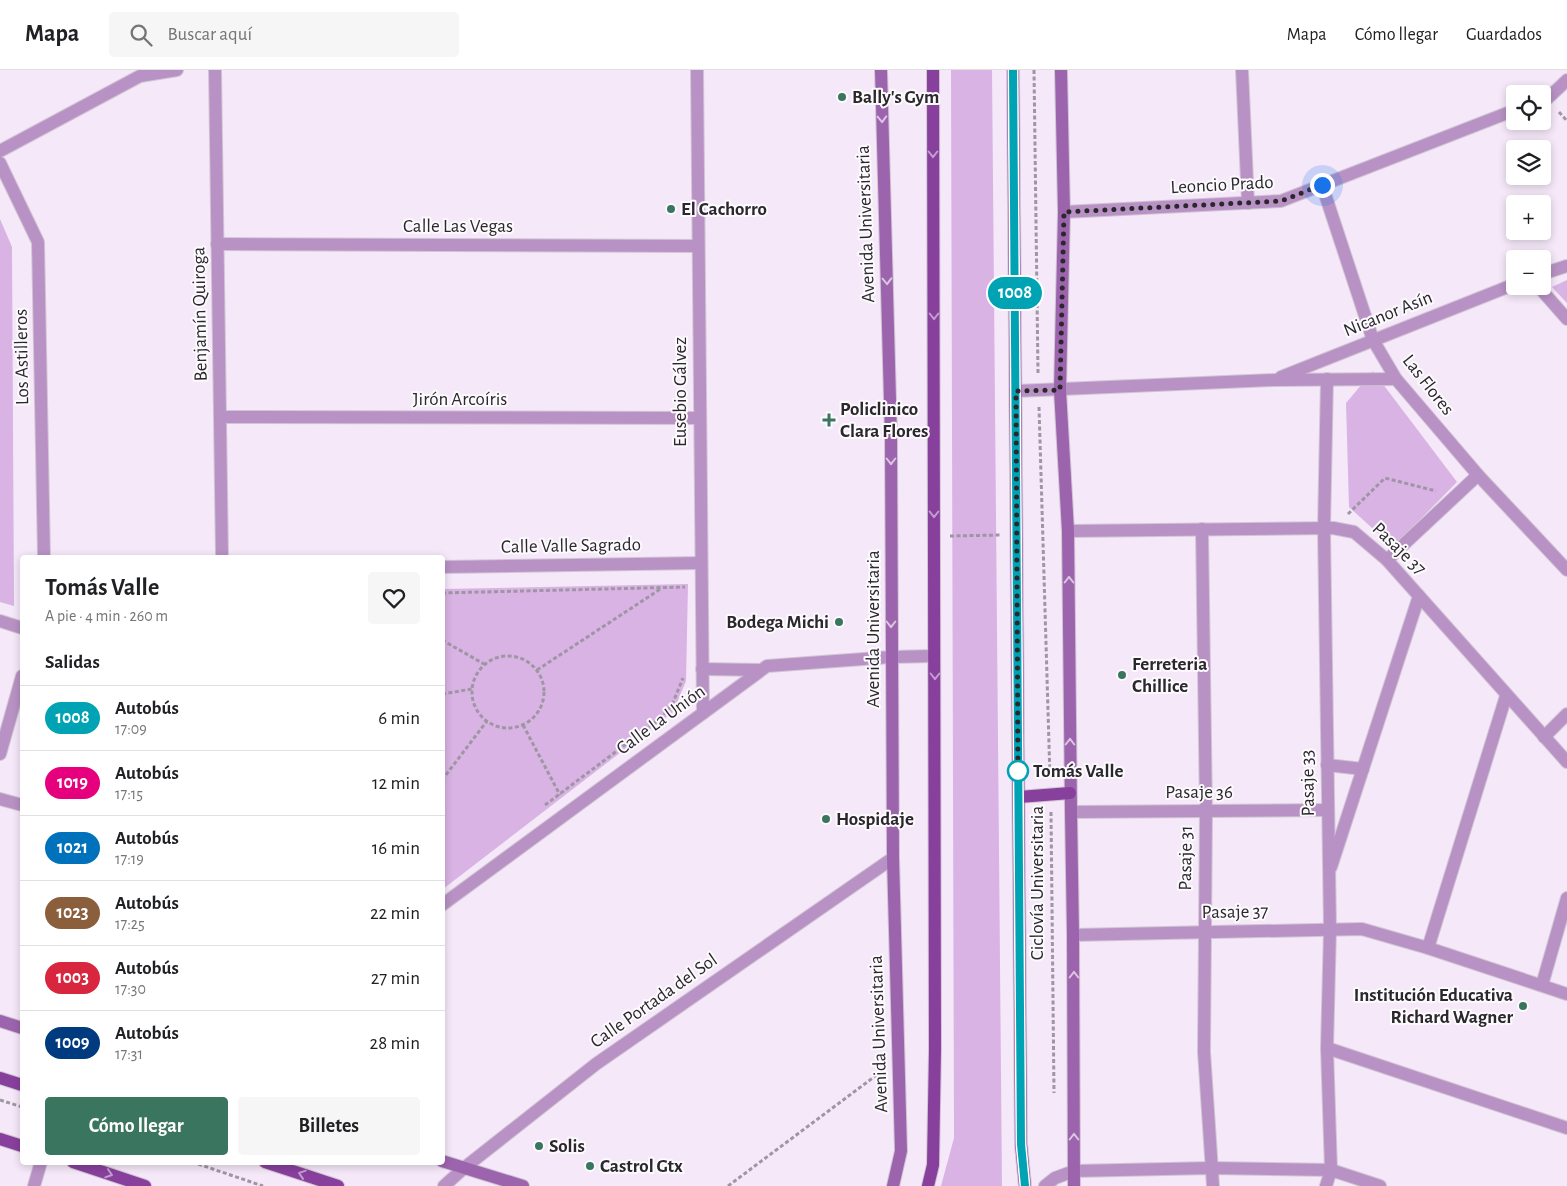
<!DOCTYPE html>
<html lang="es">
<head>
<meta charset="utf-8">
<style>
  :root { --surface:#fff; --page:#f6f6f6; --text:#202124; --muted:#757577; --line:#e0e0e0; --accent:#39755f }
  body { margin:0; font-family:"Alegreya Sans",sans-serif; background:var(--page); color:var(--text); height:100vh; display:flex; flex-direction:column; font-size:19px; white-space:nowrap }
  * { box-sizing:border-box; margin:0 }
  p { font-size:16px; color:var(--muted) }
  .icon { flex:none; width:28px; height:28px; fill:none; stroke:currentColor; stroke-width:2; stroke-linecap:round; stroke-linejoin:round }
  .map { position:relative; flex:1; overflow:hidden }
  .details { position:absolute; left:20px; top:485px; width:425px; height:610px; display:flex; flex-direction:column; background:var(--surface); border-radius:5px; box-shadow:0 2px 8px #0003 }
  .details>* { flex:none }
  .badge { padding:0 10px; border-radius:16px; font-size:18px; line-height:32px }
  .buttons { position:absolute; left:1506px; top:15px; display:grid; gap:10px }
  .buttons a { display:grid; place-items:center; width:45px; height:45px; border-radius:5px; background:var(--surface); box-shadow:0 2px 8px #0003; font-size:25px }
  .you { position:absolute; width:25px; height:25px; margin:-12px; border:4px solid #fff; border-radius:50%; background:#1a73e8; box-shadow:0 0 0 8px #1a73e833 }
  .map>.badge { position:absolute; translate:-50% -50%; box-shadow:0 0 0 2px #fff }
  h2 { padding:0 25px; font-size:19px; line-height:45px }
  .round { display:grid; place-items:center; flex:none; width:52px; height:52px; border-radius:5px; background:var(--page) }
  .headline { display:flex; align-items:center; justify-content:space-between; height:85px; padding:0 25px }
  h1 { font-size:24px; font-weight:700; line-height:38px }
  .primary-button { display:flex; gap:10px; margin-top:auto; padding:10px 25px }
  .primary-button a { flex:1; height:58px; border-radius:5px; background:var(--accent); color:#fff; font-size:20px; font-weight:700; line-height:58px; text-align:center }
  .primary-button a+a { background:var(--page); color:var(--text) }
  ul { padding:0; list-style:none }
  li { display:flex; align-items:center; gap:15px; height:65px; padding:0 25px; border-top:1px solid var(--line) }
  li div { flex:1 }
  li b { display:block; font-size:19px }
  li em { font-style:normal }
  li .badge { min-width:55px; font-weight:700; text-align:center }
  header { display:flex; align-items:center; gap:30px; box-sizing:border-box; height:70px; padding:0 25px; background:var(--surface); border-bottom:1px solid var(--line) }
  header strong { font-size:24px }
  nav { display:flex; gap:28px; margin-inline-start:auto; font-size:18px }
  .search { width:350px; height:45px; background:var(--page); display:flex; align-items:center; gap:12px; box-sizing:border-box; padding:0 18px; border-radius:5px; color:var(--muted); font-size:19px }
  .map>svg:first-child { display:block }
  .green { fill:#d8b3e4 }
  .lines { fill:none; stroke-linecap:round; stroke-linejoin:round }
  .minor-casing { stroke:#d1c5d4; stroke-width:14 }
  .secondary-casing { stroke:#d1c5d4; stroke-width:14 }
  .primary-casing { stroke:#d1c5d4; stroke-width:14 }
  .path { stroke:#9f96a3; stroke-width:3; stroke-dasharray:4 2.5; stroke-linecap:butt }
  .minor { stroke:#b892c4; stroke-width:12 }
  .secondary { stroke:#9d64ae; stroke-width:12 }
  .primary { stroke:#88409d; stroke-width:12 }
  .oneway { stroke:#dbc6e1 }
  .oneway2 { stroke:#c29dcd }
  .line-casing { stroke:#fff; stroke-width:11 }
  .line { stroke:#00a3b4; stroke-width:8 }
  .walk { stroke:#2b272d; stroke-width:5; stroke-dasharray:0 9 }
  .poi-dot { fill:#39755f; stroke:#fcfafd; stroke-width:2 }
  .stop-dot { fill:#fff; stroke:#00a3b4; stroke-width:2.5 }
  .labels { text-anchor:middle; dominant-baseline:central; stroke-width:4; stroke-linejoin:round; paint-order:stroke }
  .poi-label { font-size:19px; font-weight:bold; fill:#2b272d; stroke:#fcfafd; text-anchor:start }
  .street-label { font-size:19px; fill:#2b272d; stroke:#fcfafd }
  .stop-label { font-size:19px; font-weight:bold; fill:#2b272d; stroke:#fcfafd; text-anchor:start }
</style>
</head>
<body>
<header>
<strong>Mapa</strong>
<div class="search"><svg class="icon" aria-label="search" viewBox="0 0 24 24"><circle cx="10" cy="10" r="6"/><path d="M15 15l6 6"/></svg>Buscar aquí</div>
<nav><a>Mapa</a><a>Cómo llegar</a><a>Guardados</a></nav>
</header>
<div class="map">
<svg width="1567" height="1116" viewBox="0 0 1567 1116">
  <rect width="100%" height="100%" fill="#f5e8f9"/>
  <g class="green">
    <path d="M951,0H992L1002,1116H941L954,1068Z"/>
    <path d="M0,149L12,177L14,536L0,532Z"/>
    <path d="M1567,210V233L1552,217Z"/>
    <path d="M1373,301L1457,412L1393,477L1349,437L1346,333Z"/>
    <path d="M688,514L686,611L673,642L443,819V519Z"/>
  </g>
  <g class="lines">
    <g class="minor-casing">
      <g id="minor">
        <path d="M215,0L222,488"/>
        <path d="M697,0L703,643"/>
        <path d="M1242,0L1248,133"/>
        <path d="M1542,29L1548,28L1567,10"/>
        <path d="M0,81L140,6L177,0"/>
        <path d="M0,93L38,172L44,488"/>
        <path d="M1322,115L1373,270L1396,309L1478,405L1567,500"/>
        <path d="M1064,142L1281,131L1515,40"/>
        <path d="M217,174L698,176"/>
        <path d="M1542,204L1567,196"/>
        <path d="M1538,216L1567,249"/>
        <path d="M1281,307L1515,214"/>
        <path d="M1016,321L1274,310L1396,309"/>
        <path d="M220,347L699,348"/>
        <path d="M1202,459L1206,741L1204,982L1213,1116"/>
        <path d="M1068,461L1333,458L1354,462L1387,490L1567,692"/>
        <path d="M1387,490L1478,405"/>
        <path d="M442,497L700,493"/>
        <path d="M0,551L22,558"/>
        <path d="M702,599L760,600"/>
        <path d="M1544,667L1567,644"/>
        <path d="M0,684L22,606"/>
        <path d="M1327,695L1363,699"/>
        <path d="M0,729L22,735"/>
        <path d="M1071,742L1327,740"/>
        <path d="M1331,797L1419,526"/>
        <path d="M442,835L767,596L891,587L934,586"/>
        <path d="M1073,865L1362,859L1428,878L1567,924"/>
        <path d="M1428,878L1506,626"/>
        <path d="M1542,915L1567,828"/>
        <path d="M1327,978L1567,1058"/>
        <path d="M34,1116L41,1092"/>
        <path d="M444,1116L464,1098L596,994L893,788"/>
        <path d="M1045,1116L1055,1108L1074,1101L1211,1098L1331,1100L1380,1116"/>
        <path d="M1326,1116L1331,1100L1327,978L1330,859L1324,459L1327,309"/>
      </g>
    </g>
    <g class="secondary-casing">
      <g id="secondary">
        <path d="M881,0L891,367L893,788L901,1081L893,1116"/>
        <path d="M1061,0L1064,142L1060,320L1068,461L1071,742L1073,865L1074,1116"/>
        <path d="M0,951L22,958"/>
        <path d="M442,1091L523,1116"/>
      </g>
    </g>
    <g class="primary-casing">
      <g id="primary">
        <path d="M1013,0L1021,1074L1025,1116"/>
        <path d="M1019,727L1070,723"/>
        <path d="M0,1008L22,1015"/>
        <path d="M0,1069L22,1076"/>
        <path d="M73,1092L145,1116"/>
        <path d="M265,1092L338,1116"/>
        <path d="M928,1116L933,1095L935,979L933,0"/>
      </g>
    </g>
    <g class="path">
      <path d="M1034,0L1038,303"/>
      <path d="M1559,42L1567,51"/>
      <path d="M1039,337L1050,708"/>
      <path d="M1348,444L1385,408L1436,421"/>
      <path d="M950,466L1001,465"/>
      <path d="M442,523L685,517"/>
      <path d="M442,570L484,594"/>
      <circle cx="508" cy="622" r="36"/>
      <path d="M537,600L662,518"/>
      <path d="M442,624L472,619"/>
      <path d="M523,655L560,725"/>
      <path d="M442,710L487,651"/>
      <path d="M545,735L662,647L672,635L683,608"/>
      <path d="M1051,742L1054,1023"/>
      <path d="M0,1030L22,1037"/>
      <path d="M192,1092L263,1116"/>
      <path d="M728,1116L882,1001"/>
    </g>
    <use href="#minor" class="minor"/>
    <use href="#secondary" class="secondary"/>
    <use href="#primary" class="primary"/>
  </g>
  <defs><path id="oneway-chevron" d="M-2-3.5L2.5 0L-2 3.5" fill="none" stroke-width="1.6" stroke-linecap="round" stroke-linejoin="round" transform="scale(1.25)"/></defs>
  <g class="oneway">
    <use href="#oneway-chevron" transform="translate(882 49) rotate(88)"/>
    <use href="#oneway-chevron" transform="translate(887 211) rotate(88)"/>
    <use href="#oneway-chevron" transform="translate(891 391) rotate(90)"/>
    <use href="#oneway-chevron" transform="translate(1069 510) rotate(-90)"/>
    <use href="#oneway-chevron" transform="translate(891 554) rotate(90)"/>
    <use href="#oneway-chevron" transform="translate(1070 672) rotate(-90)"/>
    <use href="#oneway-chevron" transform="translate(1074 905) rotate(-90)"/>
    <use href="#oneway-chevron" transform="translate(1074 1067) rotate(-90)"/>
  </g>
  <g class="oneway2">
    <use href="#oneway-chevron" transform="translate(933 84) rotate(90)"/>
    <use href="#oneway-chevron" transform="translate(934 246) rotate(90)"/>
    <use href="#oneway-chevron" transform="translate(934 444) rotate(90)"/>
    <use href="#oneway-chevron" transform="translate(935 606) rotate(90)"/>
    <use href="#oneway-chevron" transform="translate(109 1104) rotate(18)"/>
    <use href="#oneway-chevron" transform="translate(302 1104) rotate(-162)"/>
  </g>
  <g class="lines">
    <g class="line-casing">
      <path id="line" d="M1013,0L1021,1074L1025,1116"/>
    </g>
    <use href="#line" class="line"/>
    <path class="walk" d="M1018,701V708L1016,321L1060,320L1064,142L1281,131L1322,115"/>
  </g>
  <g class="poi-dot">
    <circle cx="842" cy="27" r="5"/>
    <circle cx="671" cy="139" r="5"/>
    <path d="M826.5 342.5h5v5h5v5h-5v5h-5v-5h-5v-5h5z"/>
    <circle cx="839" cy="552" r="5"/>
    <circle cx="1122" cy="605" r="5"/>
    <circle cx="826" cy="749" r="5"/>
    <circle cx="1523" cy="936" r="5"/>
    <circle cx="539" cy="1076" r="5"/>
    <circle cx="590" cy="1096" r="5"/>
  </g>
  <circle class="stop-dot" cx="1018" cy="701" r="10"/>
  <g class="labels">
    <g class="poi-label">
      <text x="852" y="27">Bally's Gym</text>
      <text x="681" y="139">El Cachorro</text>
      <text x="840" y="339">Policlinico<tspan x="840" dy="22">Clara Flores</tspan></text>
      <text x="829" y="552" text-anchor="end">Bodega Michi</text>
      <text x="1132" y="594">Ferreteria<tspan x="1132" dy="22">Chillice</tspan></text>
      <text x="836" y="749">Hospidaje</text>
      <text x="1513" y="925" text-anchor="end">Institución Educativa<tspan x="1513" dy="22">Richard Wagner</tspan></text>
      <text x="549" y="1076">Solis</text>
      <text x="600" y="1096">Castrol Gtx</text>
    </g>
    <g class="street-label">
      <text transform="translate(1222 115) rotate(-3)">Leoncio Prado</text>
      <text transform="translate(866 154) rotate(-92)">Avenida Universitaria</text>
      <text x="458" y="156">Calle Las Vegas</text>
      <text transform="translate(200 244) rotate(-91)">Benjamín Quiroga</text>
      <text transform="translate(1388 244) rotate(-22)">Nicanor Asín</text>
      <text transform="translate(22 287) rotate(-91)">Los Astilleros</text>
      <text transform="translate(1428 315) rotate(52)">Las Flores</text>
      <text transform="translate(680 322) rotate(-90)">Eusebio Gálvez</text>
      <text x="460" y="329">Jirón Arcoíris</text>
      <text transform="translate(571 476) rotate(-1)">Calle Valle Sagrado</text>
      <text transform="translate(1399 479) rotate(44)">Pasaje 37</text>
      <text transform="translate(873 559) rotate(-90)">Avenida Universitaria</text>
      <text transform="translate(661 650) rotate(-36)">Calle La Unión</text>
      <text transform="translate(1308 713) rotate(-91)">Pasaje 33</text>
      <text x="1199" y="722">Pasaje 36</text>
      <text transform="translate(1186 788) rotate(-89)">Pasaje 31</text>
      <text transform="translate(1037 813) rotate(-90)">Ciclovía Universitaria</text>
      <text transform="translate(1235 842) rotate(-1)">Pasaje 37</text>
      <text transform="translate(654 931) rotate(-35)">Calle Portada del Sol</text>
      <text transform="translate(879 964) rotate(-92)">Avenida Universitaria</text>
    </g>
    <g class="stop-label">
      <text x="1033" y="701">Tomás Valle</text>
    </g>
  </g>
</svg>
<div class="buttons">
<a><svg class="icon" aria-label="locate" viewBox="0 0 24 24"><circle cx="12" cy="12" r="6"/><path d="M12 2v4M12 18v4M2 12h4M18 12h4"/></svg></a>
<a><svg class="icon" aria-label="layers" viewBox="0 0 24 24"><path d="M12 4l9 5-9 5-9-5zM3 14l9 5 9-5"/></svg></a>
<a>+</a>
<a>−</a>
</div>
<div class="you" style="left:1322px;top:115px"></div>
<b class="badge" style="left:1015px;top:223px;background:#00a3b4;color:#fff">1008</b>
<section class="details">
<div class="headline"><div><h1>Tomás Valle</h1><p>A pie · 4 min · 260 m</p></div><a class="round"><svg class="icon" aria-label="heart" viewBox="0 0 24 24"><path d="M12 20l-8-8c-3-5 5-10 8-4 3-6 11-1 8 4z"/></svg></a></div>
<h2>Salidas</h2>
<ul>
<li><span class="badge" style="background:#00a3b4;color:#fff">1008</span><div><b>Autobús</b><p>17:09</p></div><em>6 min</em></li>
<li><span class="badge" style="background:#e6007e;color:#fff">1019</span><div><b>Autobús</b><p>17:15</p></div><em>12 min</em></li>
<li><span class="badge" style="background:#0072bc;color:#fff">1021</span><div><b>Autobús</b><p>17:19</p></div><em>16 min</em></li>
<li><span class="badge" style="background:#8b5e3c;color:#fff">1023</span><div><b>Autobús</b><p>17:25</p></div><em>22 min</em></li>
<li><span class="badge" style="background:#d7263d;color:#fff">1003</span><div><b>Autobús</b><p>17:30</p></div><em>27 min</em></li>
<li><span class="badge" style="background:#003b80;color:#fff">1009</span><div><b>Autobús</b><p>17:31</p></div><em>28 min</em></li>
</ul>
<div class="primary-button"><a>Cómo llegar</a><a>Billetes</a></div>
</section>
</div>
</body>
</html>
